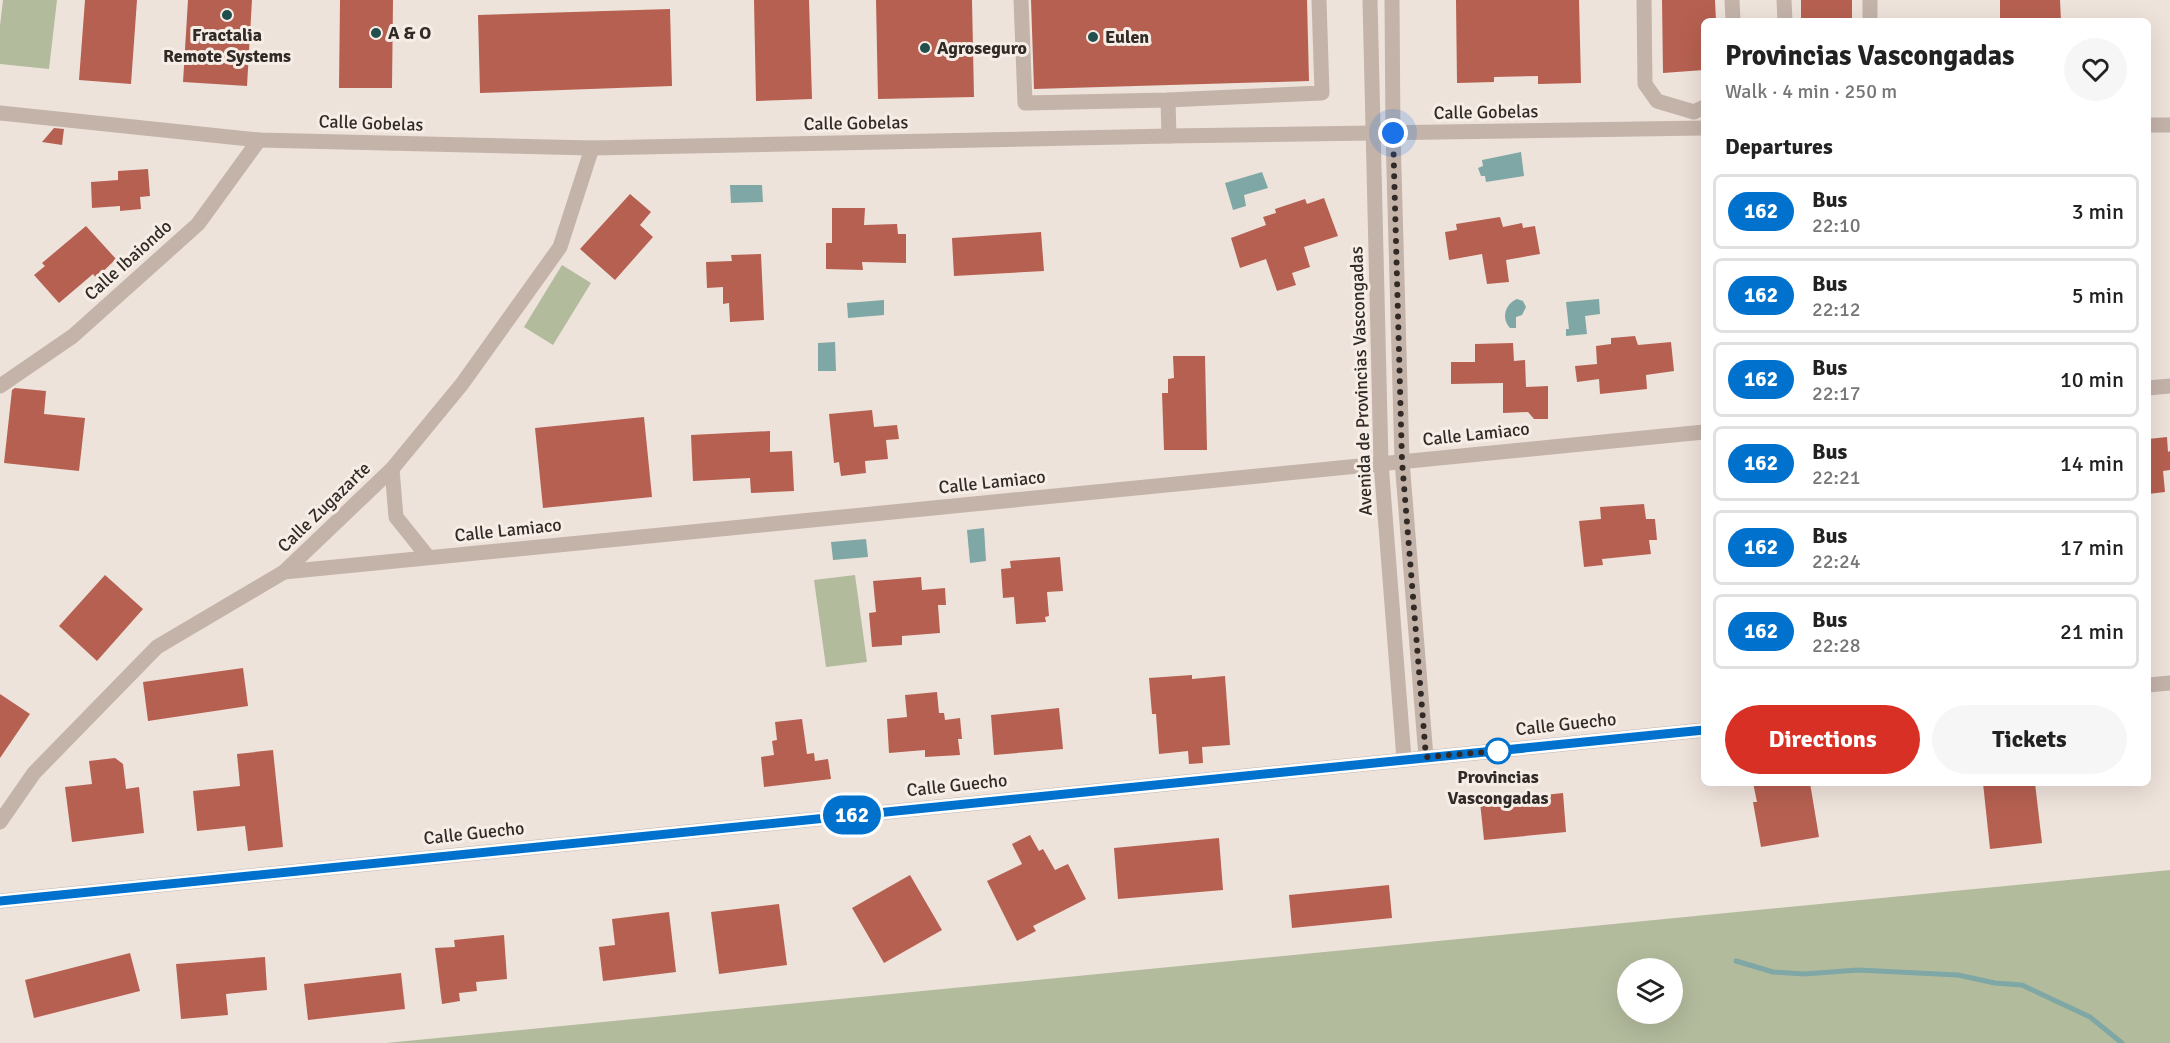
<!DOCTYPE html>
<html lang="en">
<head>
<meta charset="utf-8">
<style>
  :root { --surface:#fff; --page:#f6f6f6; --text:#222; --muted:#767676; --line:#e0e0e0; --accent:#d93025 }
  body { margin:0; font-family:Signika,sans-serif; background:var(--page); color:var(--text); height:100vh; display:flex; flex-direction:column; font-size:22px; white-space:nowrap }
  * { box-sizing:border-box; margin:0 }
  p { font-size:20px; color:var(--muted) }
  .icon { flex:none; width:33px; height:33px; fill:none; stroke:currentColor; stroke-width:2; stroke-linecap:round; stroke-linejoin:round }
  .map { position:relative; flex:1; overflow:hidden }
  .side { position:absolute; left:1701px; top:18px; width:450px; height:768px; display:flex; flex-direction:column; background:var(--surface); border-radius:9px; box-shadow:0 6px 24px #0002 }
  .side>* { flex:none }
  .badge { padding:0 12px; border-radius:20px; font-size:21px; line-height:39px }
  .buttons { position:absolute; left:1617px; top:958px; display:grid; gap:12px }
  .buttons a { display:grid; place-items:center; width:66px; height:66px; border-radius:50%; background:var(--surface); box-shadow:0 6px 24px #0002; font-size:30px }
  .you { position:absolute; width:30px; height:30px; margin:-15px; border:4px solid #fff; border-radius:50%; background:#1a73e8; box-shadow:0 0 0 9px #1a73e833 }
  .map>.badge { position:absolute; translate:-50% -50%; box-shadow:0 0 0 3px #fff }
  h2 { padding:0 24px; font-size:22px; line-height:54px }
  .round { display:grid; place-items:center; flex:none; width:63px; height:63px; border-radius:32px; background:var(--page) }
  .head { display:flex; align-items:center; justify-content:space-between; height:102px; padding:0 24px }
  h1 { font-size:28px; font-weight:700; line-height:45px }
  .primary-button { display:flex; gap:12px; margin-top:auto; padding:12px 24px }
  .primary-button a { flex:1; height:69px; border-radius:36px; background:var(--accent); color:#fff; font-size:24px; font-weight:700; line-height:69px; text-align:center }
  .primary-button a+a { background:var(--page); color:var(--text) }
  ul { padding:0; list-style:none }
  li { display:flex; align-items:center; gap:18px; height:75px; margin:0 12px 9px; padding:0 12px; border:3px solid var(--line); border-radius:9px }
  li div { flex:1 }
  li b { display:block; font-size:22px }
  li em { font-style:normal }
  li .badge { min-width:66px; font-weight:700; text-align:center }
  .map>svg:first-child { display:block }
  .green { fill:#b3bb9d; fill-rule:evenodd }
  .water { fill:#7ea7a5 }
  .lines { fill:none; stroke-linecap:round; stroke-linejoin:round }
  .stream { stroke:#7ea7a5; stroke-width:5 }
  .building { fill:#b66051 }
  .minor { stroke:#c4b3a9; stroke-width:15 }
  .line-casing { stroke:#fff; stroke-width:14 }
  .line { stroke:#0072ce; stroke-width:9 }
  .walk { stroke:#322a27; stroke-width:6; stroke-dasharray:0 10.8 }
  .poi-dot { fill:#224e4d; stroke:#f6eee6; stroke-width:2 }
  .stop-dot { fill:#fff; stroke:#0072ce; stroke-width:3 }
  .labels { text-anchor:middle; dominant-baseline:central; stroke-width:6; stroke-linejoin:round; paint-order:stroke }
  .poi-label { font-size:18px; font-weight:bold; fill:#322a27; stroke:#f6eee6; text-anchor:start }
  .street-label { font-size:18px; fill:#322a27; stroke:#f6eee6 }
  .stop-label { font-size:18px; font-weight:bold; fill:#322a27; stroke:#f6eee6 }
</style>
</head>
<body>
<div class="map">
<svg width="2170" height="1043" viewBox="0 0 2170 1043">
  <rect width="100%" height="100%" fill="#eee3db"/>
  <g class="green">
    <path d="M3,0H57L49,69L0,64V26Z"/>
    <path d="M562,265L591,283L553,345L524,327Z"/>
    <path d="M855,575L867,662L826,667L814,580Z"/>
    <path d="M2170,870V1043H386ZM1628,969H1672V1014H1628Z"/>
  </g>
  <g class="water">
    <path d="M1521,152L1524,176L1486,182L1485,176H1481L1478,168L1483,166L1482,160Z"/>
    <path d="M1262,172L1268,188L1244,195L1246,206L1233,210L1225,183Z"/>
    <path d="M730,185H762L763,202L731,203Z"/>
    <path d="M1517,299L1523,301L1526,307L1522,315L1516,317V328H1510C1501,318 1505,304 1517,299Z"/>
    <path d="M1599,299L1600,314L1585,316L1587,334L1566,336V329H1569L1566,302Z"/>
    <path d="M884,300V315L848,318L847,303Z"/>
    <path d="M835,342L836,371H818V343Z"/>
    <path d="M984,528L986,561L970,563L967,530Z"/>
    <path d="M866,539L868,557L833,560L831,542Z"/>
  </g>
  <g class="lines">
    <path class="stream" d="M1736,961L1773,972L1804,974L1858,970L1958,975L1995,983L2022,985L2090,1017L2122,1043"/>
  </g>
  <g class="building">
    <path d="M85,0H137L131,84L79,80Z"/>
    <path d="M188,0H252L247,86L183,82Z"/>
    <path d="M340,0H393L392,88H339Z"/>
    <path d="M754,0H809L812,99L756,101Z"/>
    <path d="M876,0H972L974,97L878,99Z"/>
    <path d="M1031,0H1307L1309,81L1034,89Z"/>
    <path d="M1456,0H1579L1581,83L1538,84V76L1494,77V82L1457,83Z"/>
    <path d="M1662,0H1715L1716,21H1704V70L1663,73Z"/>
    <rect x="1801" y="0" width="51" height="21"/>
    <path d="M2000,0H2060L2061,21H2000Z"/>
    <path d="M670,9L672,86L480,93L478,15Z"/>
    <path d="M54,128L64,129L62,145L42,142Z"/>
    <path d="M148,169L150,196L140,197L141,209L120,211V206L92,208L91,182L118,180V171Z"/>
    <path d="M630,194L651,212L640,225L653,237L615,280L580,249Z"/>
    <path d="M1324,198L1338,236L1304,247L1310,267L1292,273L1296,285L1277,291L1266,259L1240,268L1231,238L1266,225L1263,217L1276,213L1275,209L1305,199L1307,204Z"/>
    <path d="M832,208H865L864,225L897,224L898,234H906V263L862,262L863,270L826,269V243H832Z"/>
    <path d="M1500,217L1503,227L1522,223L1523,228L1535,226L1540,254L1506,260L1509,282L1487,284L1482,254L1449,260L1445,232L1457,230L1456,224Z"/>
    <path d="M86,226L116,259L96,278L93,274L59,303L34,275L45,266L42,263Z"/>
    <path d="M1041,232L1044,271L954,276L952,238Z"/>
    <path d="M761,254L764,320L730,322L729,303L723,304V287L707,288L706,262L732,261L731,255Z"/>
    <path d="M1635,336L1638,345L1671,342L1674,371L1646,375L1647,389L1600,394L1599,379L1577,382L1575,366L1597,364L1596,346L1611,344V338Z"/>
    <path d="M1513,343L1514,361L1525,360L1526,387L1548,386V419H1534L1528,412L1503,413V383L1451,384V362H1475V344Z"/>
    <path d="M1173,356H1205L1207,450H1164L1162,393H1168V379L1174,378Z"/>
    <path d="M15,388L46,391L44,414L85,418L79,471L4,463L12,390Z"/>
    <path d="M872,410L874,427L897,425L899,439L886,440L888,459L865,461L866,473L841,476L839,462L834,463L829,414Z"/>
    <path d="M644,417L652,497L543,508L535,428Z"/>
    <path d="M770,431V452L792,451L794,491L751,493L750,478L693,481L691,435Z"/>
    <path d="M2167,437L2168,452L2170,451V470L2163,471L2165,492L2148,494V439Z"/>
    <path d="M1644,504L1646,519H1655L1657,540H1649L1651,554L1602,559L1603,565L1584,567L1579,521L1601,519L1600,507Z"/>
    <path d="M1060,557L1063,591L1047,592L1049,616L1045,617L1046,622L1016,624L1014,597L1003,598L1001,569L1011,568L1010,561Z"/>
    <path d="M105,575L143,609L97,661L59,626Z"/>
    <path d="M921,577L922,590L945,588L946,605H938L940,633L902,636V645L872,647L869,613L876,612L873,581Z"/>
    <path d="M243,668L248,706L148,721L143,682Z"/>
    <path d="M1192,675V679L1225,676L1230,745L1202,747L1203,763L1189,764L1188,751L1159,754L1156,714H1152L1149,678Z"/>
    <path d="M937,692L939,713H944L945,720L960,718L962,739H958L960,755L925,757V750L889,753L887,719L907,717L905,695Z"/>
    <path d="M0,694L30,714L0,758Z"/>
    <path d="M1059,708L1063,749L994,755L991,715Z"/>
    <path d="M802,719L807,754L814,753L815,761L828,759L831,779L764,787L761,757L774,755L772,741L777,740L775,722Z"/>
    <path d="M273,750L283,847L248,851L245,826L197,831L193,791L240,786L237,754Z"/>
    <path d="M115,758L123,764L126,789L139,787L144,833L72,842L65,787L92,784L89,761Z"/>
    <path d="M1753,783H1810L1819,837L1761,847L1753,802H1757Z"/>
    <path d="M1983,783H2035L2042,843L1990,849Z"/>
    <path d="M1563,793L1566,832L1484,840L1480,802Z"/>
    <path d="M1030,835L1039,851L1043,849L1055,870L1068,864L1086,899L1033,926L1036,931L1017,941L987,881L1022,864L1012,844Z"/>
    <path d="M1219,838L1223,890L1118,899L1114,848Z"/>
    <path d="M910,875L942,930L884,963L852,908Z"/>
    <path d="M1389,885L1392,918L1292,928L1289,895Z"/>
    <path d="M779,904L787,965L719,974L711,912Z"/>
    <path d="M669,912L676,972L603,981L599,947L615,945L612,919Z"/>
    <path d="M504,935L507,979L476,982L477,991L459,993L460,1001L442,1004L435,948L455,947L454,940Z"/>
    <path d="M130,953L140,991L34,1018L25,980Z"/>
    <path d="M265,957L267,990L226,994L228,1015L181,1019L176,964Z"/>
    <path d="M401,973L405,1009L308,1020L304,984Z"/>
  </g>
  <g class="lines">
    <g class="minor">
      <path d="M1021,0L1025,103L1168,100L1322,93L1319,0"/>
      <path d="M1370,0L1381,463L1404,759"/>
      <path d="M1392,0L1393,133L1402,461L1426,757"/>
      <path d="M1644,0L1645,84L1657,101L1694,112L1704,107"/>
      <path d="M1732,0L1733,21"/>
      <path d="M1784,0L1785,21"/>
      <path d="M1870,0V21"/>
      <path d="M1168,100L1169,136"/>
      <path d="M0,113L259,140L592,148L1169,136L1704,128"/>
      <path d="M2148,125H2170"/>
      <path d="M0,386L73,336L198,224L259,140"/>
      <path d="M2148,388L2170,386"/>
      <path d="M392,469L396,517L428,557"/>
      <path d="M284,572L1704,432"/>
      <path d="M2148,685L2170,683"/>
      <path d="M0,822L34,773L157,647L284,572L392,469L462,384L560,247L592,148"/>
      <path d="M0,901L1704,730"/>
    </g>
  </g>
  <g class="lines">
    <g class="line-casing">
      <path id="line" d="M0,901L1704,730"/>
    </g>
    <use href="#line" class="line"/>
    <path class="walk" d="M1393,133L1402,461L1426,757L1498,751"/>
  </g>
  <g class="poi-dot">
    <circle cx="227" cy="15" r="6"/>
    <circle cx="376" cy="33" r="6"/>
    <circle cx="1093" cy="37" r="6"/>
    <circle cx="925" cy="48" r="6"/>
  </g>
  <circle class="stop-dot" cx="1498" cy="751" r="12"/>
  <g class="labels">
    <g class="poi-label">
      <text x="388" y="33">A &amp; O</text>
      <text x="227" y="35" text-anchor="middle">Fractalia<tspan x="227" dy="21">Remote Systems</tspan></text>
      <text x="1105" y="37">Eulen</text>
      <text x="937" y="48">Agroseguro</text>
    </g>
    <g class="street-label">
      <text transform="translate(1486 112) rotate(-1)">Calle Gobelas</text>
      <text transform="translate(371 123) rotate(2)">Calle Gobelas</text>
      <text transform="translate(856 123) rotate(-1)">Calle Gobelas</text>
      <text transform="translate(128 260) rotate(-42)">Calle Ibaiondo</text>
      <text transform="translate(1361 381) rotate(-92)">Avenida de Provincias Vascongadas</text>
      <text transform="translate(1476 434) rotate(-6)">Calle Lamiaco</text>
      <text transform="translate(992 482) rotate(-6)">Calle Lamiaco</text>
      <text transform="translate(324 507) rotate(-44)">Calle Zugazarte</text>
      <text transform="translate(508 530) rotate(-6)">Calle Lamiaco</text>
      <text transform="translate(1566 724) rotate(-6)">Calle Guecho</text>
      <text transform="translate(957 785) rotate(-6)">Calle Guecho</text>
      <text transform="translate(474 833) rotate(-6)">Calle Guecho</text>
    </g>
    <g class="stop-label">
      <text x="1498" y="777">Provincias<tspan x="1498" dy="21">Vascongadas</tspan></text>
    </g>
  </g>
</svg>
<div class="buttons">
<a><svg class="icon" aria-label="layers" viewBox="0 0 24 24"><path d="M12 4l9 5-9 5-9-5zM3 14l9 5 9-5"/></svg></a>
</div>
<div class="you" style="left:1393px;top:133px"></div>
<b class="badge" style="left:852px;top:815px;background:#0072ce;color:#fff">162</b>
<section class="side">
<div class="head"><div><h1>Provincias Vascongadas</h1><p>Walk · 4 min · 250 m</p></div><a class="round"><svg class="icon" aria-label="heart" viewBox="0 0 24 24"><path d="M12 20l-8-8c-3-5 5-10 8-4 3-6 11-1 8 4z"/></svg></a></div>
<h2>Departures</h2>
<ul>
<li><span class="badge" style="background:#0072ce;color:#fff">162</span><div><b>Bus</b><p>22:10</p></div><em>3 min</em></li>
<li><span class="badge" style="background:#0072ce;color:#fff">162</span><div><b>Bus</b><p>22:12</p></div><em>5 min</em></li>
<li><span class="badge" style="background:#0072ce;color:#fff">162</span><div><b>Bus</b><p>22:17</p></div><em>10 min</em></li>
<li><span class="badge" style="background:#0072ce;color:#fff">162</span><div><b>Bus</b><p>22:21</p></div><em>14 min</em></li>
<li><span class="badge" style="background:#0072ce;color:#fff">162</span><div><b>Bus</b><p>22:24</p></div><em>17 min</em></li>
<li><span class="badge" style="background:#0072ce;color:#fff">162</span><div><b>Bus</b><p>22:28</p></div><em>21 min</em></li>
</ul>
<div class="primary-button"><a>Directions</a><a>Tickets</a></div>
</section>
</div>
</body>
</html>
